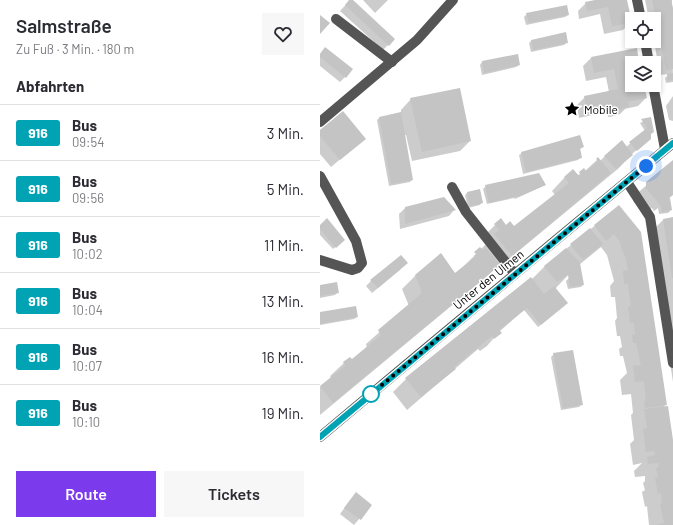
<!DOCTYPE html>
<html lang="de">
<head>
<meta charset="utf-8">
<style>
  :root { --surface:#fff; --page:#f7f7f7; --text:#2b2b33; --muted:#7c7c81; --line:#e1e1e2; --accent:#7c3aed }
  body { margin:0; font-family:Barlow,sans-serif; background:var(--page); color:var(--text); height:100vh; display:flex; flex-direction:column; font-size:15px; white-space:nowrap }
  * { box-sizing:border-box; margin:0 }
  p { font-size:13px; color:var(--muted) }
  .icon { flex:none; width:22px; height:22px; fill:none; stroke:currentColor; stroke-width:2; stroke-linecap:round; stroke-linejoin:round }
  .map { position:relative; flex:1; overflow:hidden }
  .side { display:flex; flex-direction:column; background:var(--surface); width:320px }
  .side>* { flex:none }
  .badge { padding:0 8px; border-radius:3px; font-size:14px; line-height:26px }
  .tools { position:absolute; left:305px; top:12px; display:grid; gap:8px }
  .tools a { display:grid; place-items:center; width:36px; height:36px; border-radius:0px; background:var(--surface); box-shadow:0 2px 6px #0003; font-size:20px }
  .you { position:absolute; width:20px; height:20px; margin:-10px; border:3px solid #fff; border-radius:50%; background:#1a73e8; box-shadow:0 0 0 6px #1a73e833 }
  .map>.badge { position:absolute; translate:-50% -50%; box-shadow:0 0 0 2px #fff }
  h2 { padding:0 16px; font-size:15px; line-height:36px }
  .round { display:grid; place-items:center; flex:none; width:42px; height:42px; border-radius:0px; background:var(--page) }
  .head { display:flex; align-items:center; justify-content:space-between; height:68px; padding:0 16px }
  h1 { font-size:19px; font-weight:600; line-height:30px }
  .button { display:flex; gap:8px; margin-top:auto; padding:8px 16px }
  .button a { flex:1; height:46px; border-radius:0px; background:var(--accent); color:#fff; font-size:16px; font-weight:600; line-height:46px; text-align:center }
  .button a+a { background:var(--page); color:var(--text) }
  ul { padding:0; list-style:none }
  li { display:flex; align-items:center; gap:12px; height:56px; padding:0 16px; border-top:1px solid var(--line) }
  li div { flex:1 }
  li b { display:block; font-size:15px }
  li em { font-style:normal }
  li .badge { min-width:44px; font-weight:700; text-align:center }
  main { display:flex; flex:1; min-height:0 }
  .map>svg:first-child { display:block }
  .shadow { fill:#0003 }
  .building { fill:#c4c4c4 }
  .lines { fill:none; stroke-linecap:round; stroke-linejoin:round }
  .minor { stroke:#555; stroke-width:10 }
  .line-casing { stroke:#fff; stroke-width:9 }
  .line { stroke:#00a3b4; stroke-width:6 }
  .walk { stroke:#000; stroke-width:4; stroke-dasharray:0 7.2 }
  .stop-dot { fill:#fff; stroke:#00a3b4; stroke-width:2 }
  .labels { text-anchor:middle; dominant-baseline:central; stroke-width:3; stroke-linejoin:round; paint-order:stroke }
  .poi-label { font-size:12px; fill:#000; stroke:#fff; text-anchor:start }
  .street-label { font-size:12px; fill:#000; stroke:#fff }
</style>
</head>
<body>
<main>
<section class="side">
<div class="head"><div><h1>Salmstraße</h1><p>Zu Fuß · 3 Min. · 180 m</p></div><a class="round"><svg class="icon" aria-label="heart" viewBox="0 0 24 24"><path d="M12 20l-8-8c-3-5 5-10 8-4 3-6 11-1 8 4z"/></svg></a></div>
<h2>Abfahrten</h2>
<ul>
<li><span class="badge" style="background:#00a3b4;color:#fff">916</span><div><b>Bus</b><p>09:54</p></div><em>3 Min.</em></li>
<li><span class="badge" style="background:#00a3b4;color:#fff">916</span><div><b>Bus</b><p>09:56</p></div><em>5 Min.</em></li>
<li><span class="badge" style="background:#00a3b4;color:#fff">916</span><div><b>Bus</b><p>10:02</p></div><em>11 Min.</em></li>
<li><span class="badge" style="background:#00a3b4;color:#fff">916</span><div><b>Bus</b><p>10:04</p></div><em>13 Min.</em></li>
<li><span class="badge" style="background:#00a3b4;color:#fff">916</span><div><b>Bus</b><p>10:07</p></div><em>16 Min.</em></li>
<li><span class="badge" style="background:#00a3b4;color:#fff">916</span><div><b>Bus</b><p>10:10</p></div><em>19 Min.</em></li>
</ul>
<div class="button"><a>Route</a><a>Tickets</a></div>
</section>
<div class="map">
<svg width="353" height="525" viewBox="0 0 353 525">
  <rect width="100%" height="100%" fill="#fff"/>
  <g class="shadow">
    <path d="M30,0L74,39L63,50L20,11Z"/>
    <path d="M43,0H68L55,13Z"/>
    <path d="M277,0H306L311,22L303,30L284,34L280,14L259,19L258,11L266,3Z"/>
    <path d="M325,0H352L353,82L346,83L345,78L349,74L340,75L334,41V19H329Z"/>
    <path d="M207,14L248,15L245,17L206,25L204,17Z"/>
    <path d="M212,40L247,42L244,45L211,52L209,43Z"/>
    <path d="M6,48L25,77L20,82L0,66V54Z"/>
    <path d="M197,55L199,65L196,67L162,75L160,65L162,62Z"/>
    <path d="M271,58L318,63H312V85H323L326,98L318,106L305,109L300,114L290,117H288L287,112L259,118L257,105L265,97L289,92L286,77L266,81L263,66Z"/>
    <path d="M353,96V121L349,120L346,106Z"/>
    <path d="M91,99L150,141L140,151L92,161L86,135H84L92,180L90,182L69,186L57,120L59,118L81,113V110Z"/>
    <path d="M330,118V139L312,154L299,168L178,268L177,267L165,278L0,415V387L11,378L10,376L24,363L32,360L47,348L46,344L89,306L82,289L96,275H135L166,244L162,238L175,225L194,227L235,195L232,191L245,177L257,176L264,170L265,171L278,159L280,161L285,156L306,147L325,131L320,123Z"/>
    <path d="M0,132L36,146L11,167L0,154Z"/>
    <path d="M263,147L259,150L261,157L258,160L203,174L199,155L202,153Z"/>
    <path d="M353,162V194L347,200L351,210L348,213L339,214L338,208L334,211L332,208L323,214L313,201V197Z"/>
    <path d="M225,185L195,199L194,198L167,204L163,189L166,186Z"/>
    <path d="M147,193L162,202L160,205L148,208L145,195Z"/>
    <path d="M299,206L346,404L344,407L353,446V525H329L327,506L325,507L322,492L325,490L323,483L325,481V476L315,477L314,471L322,463L313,465L310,444L314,440L311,415L313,413L311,394L302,395L300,380L307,373L303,356H300L299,349L302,347L300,336H297L295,321L297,318L295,297H291L290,286L294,281L287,255L281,247L259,265L263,285L261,287L248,289L246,281L251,276L250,273L235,289L244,306L218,327L204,310L179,332L167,346L160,351L158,349L87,410L73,392L86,379L211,280L224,267Z"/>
    <path d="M85,208L134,210L129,216L80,229L79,214Z"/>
    <path d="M353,218V382L330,233L343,220Z"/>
    <path d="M0,226L24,240L13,249L0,235Z"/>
    <path d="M81,269L52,293L46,286L51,281Z"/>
    <path d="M0,286L17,293L15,295L0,298Z"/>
    <path d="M0,313L37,317L34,319L0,325Z"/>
    <path d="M234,354L262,404L259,407L241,410L231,357Z"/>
    <path d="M31,499L51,505L34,525L20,514Z"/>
  </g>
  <g class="building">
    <path d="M29,0H33L75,39L69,46L25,5Z"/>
    <path d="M275,0H307L312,23L292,26L288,7L267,11L265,2Z"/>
    <path d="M332,0H351L353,8V69L346,70Z"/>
    <path d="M247,5L249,15L209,23L206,13Z"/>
    <path d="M0,15L10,23L0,34Z"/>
    <path d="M246,32L248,43L213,50L211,40Z"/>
    <path d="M5,47L33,69L26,78L0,57V54Z"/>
    <path d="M317,48L319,63H312V85H324L327,98L308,102L309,106L299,110L296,109L295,105L267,110L264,96L298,89L294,69L274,73L271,57Z"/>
    <path d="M198,54L200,65L164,73L162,61Z"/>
    <path d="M353,73V80L348,81L347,74Z"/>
    <path d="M140,88L151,141L102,152L90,98Z"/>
    <path d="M23,111L46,139L20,160L0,136V130Z"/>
    <path d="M81,112L93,180L71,184L59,117Z"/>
    <path d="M331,117L334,132L331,134V139L317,151L309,142L327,128L321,119Z"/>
    <path d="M260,135L264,147L260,148L262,158L206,172L201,152Z"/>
    <path d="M302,140L313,155L296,169L284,156Z"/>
    <path d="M278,157L291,173L192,256L174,234L179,230L174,224L181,218L186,225L190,221L194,226L249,183L244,177L253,169L259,176L261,175L259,172L264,168L266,171L278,161L276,159Z"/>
    <path d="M353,160V195L348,199L350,198L352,210L342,212L341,206L326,188V182Z"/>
    <path d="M219,173L226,185L198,197L197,196L169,203L165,185Z"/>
    <path d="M160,189L163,203L150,206L147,192Z"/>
    <path d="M124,197L136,210L85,224V207Z"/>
    <path d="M299,205L321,232L347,405L325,408L324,401H326L324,381L315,382L313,366L321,365L316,343H313L312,335L315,334L314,323H310L308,307L311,306L308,284H304L303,271L308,270L306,260L303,251H302L300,242L294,234L286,241L274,225Z"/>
    <path d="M353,217V278H352L343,219Z"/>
    <path d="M7,218L25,240L16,248L0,229V225Z"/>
    <path d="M270,228L283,244L263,260L250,244Z"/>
    <path d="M160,247L163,250L166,248L180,265L13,403L0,386L25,366L23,362L30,357L32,359L61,335L58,330L102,293L95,275L121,253L135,273L155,257L154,256L156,254L154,252Z"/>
    <path d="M246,248L260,263L264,285L250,287L248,275L237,282L224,266Z"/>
    <path d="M81,255L88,263L58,288L50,280Z"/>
    <path d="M211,277L224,294L234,286L248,303L221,325L207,308L179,330L182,333L174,339L172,336L134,367L136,369L101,397L85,378Z"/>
    <path d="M17,282L19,293L0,296V285Z"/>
    <path d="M36,306L38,317L0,324V312Z"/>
    <path d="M253,350L263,405L243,408L233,353Z"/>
    <path d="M348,406L353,440V525H335L344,523L340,504L342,503L341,493L338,494L335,478L338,477L336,468L339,467L338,463L328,464L327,457L335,455L334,451L326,452L323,429L327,428L324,409Z"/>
    <path d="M36,492L52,505L41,520L24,508Z"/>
  </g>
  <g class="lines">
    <g class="minor">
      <path d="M317,0L321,19"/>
      <path d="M16,19L72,62"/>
      <path d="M325,41L329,63"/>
      <path d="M333,85L345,149"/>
      <path d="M0,122L97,40L133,0"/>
      <path d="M0,176L36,241L42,263L38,268L32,270L0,260"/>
      <path d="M307,182L330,217L353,363"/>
      <path d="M132,187L146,212L195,274"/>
      <path d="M0,437C117,338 235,241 353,143"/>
    </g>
  </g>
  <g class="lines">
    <g class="line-casing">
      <path id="line" d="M0,437L353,143"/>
    </g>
    <use href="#line" class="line"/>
    <path class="walk" d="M51,394L326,166"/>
  </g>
  <defs>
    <g id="sight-bare" transform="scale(1.2)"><path d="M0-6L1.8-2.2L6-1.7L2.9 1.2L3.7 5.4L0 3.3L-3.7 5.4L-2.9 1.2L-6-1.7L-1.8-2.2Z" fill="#000" stroke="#fff" stroke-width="2.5" paint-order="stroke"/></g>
  </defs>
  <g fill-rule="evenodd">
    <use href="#sight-bare" x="252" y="109"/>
  </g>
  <circle class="stop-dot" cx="51" cy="394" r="8"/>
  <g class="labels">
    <g class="poi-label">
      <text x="264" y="109">Mobile</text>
    </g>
    <g class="street-label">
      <text transform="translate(168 279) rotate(-39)">Unter den Ulmen</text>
    </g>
  </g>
</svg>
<div class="tools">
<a><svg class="icon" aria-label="locate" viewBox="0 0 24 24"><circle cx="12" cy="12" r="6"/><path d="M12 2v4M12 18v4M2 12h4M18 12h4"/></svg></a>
<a><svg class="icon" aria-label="layers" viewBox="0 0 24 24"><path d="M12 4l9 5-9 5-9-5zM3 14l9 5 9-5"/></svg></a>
</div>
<div class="you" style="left:326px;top:166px"></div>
</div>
</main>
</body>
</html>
